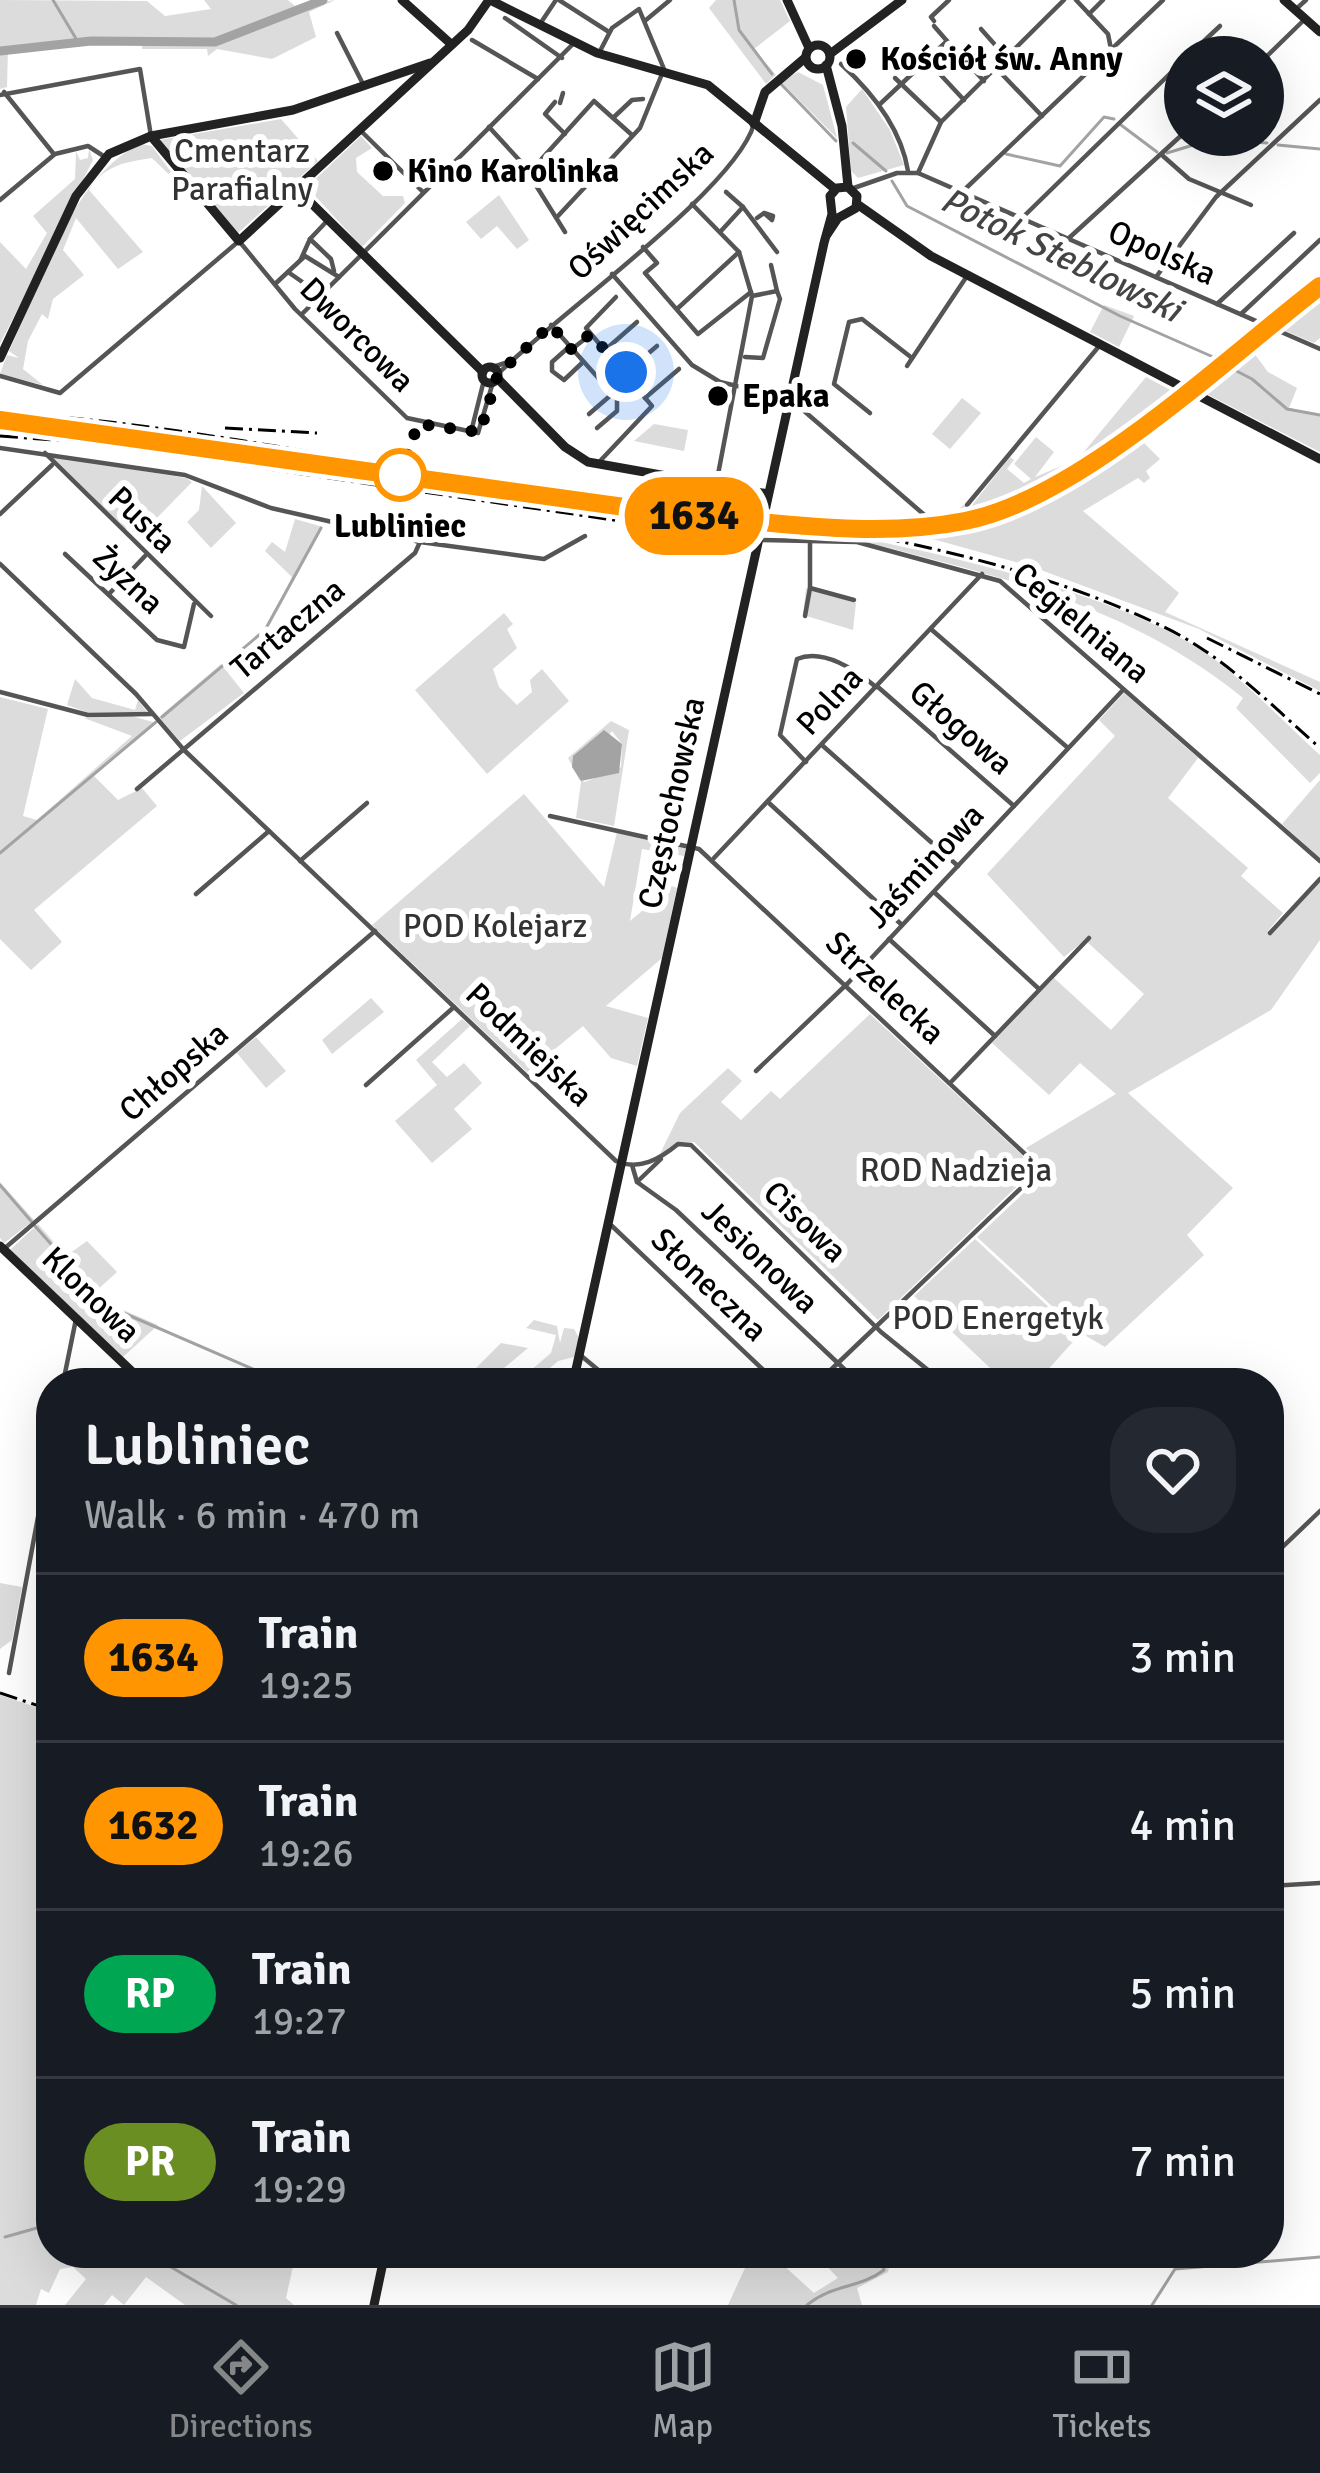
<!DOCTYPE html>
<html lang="en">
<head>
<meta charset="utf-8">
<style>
  :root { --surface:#171b24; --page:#242831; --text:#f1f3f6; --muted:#9ea1a6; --line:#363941; --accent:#858687 }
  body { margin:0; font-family:Signika,sans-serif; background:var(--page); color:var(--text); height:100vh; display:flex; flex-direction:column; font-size:45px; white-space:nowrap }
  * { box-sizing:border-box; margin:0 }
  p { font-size:39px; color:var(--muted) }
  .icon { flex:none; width:66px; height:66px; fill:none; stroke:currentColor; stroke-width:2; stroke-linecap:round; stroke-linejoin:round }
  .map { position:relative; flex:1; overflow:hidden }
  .drawer { position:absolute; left:36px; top:1368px; width:1248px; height:900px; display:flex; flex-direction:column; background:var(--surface); border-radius:48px; box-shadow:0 12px 48px #0002 }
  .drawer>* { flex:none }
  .badge { padding:0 24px; border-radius:39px; font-size:42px; line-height:78px }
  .tools { position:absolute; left:1164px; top:36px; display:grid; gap:24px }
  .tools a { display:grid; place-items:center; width:120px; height:120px; border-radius:50%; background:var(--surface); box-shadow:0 12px 48px #0002; font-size:60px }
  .you { position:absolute; width:60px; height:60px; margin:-30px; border:9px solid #fff; border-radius:50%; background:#1a73e8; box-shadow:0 0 0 18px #1a73e833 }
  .map>.badge { position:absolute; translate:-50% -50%; box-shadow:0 0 0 6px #fff }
  .round { display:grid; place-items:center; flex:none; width:126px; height:126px; border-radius:48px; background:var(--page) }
  .headline { display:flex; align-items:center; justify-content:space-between; height:204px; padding:0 48px }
  h1 { font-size:57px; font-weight:600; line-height:90px }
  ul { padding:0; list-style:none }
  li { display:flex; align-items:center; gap:36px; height:168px; padding:0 48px; border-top:3px solid var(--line) }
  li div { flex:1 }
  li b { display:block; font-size:45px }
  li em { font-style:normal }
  li .badge { min-width:132px; font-weight:700; text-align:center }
  .tab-bar { display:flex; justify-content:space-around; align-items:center; height:168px; border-top:3px solid var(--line); background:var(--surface); font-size:33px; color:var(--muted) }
  .tab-bar a { display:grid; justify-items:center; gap:6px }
  .tab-bar .on { color:var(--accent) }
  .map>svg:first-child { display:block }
  .green { fill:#dcdcdc; fill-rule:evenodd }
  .water { fill:#a3a3a3 }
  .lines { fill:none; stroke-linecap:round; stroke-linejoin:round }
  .stream { stroke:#a3a3a3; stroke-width:3 }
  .river { stroke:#a3a3a3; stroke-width:9 }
  .street { stroke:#555; stroke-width:4.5 }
  .secondary { stroke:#222; stroke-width:9 }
  .rail { stroke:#000; stroke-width:3; stroke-dasharray:18 6 3 6; stroke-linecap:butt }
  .line-casing { stroke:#fff; stroke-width:27 }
  .line { stroke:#ff9500; stroke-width:18 }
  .walk { stroke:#000; stroke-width:12; stroke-dasharray:0 21.6 }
  .poi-dot { fill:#000; stroke:#fff; stroke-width:4.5 }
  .stop-dot { fill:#fff; stroke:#ff9500; stroke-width:6 }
  .labels { text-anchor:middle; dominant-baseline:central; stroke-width:12; stroke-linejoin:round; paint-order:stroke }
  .poi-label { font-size:33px; font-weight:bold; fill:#000; stroke:#fff; text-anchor:start }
  .park-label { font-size:33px; fill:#333; stroke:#fff }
  .street-label { font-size:33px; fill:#000; stroke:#fff }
  .stop-label { font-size:33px; font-weight:bold; fill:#000; stroke:#fff }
  .water-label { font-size:36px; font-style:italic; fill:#444; stroke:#fff }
</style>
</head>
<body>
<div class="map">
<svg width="1320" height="2305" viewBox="0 0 1320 2305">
  <rect width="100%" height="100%" fill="#fff"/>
  <g class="green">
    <path d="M0,0L147,1L165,16L211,9L204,0H288L295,6L335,0L309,12L316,37L272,59L217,49L208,56L207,49H142V42L8,49L7,87L0,89Z"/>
    <path d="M716,0H780L790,21L754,49L776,75L766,84L709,8Z"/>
    <path d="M798,72L823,85L837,138L781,82Z"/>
    <path d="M862,89L890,130L904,165L858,178L851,171L846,107Z"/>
    <path d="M281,119L318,161L238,233L159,140Z"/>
    <path d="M361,136L372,148L356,158L357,172L383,196H403L405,203L362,247L307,187Z"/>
    <path d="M141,144L152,146L183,188L152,158C126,162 104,165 89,190L143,252L118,269L76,218L63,250L84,275L53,299L48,319L42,314L28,341L23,369L43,385L0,374L7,355L19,358L9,351C41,284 72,175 141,144Z"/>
    <path d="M89,149L93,160L0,344V242L26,269L47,233L33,216L75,179L76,151L80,160L88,158Z"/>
    <path d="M499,195L529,240L517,249L497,226L481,239L466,222Z"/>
    <path d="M1320,290V338L1314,343L1274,326Z"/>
    <path d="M1104,305L1134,316L1119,347L1090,332Z"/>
    <path d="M1269,329L1278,333L1251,349L1268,372L1297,388L1289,408L1320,414V452L1193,387Z"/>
    <path d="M1146,377L1176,393C1110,443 1035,513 948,520L963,505L969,509L1010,457L1014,460L1007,469L1024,483L1031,479L1014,464L1036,437L1054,452L1035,477L1078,459Z"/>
    <path d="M962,398L981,413L950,449L932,434Z"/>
    <path d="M654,424L688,430L684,451L634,441Z"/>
    <path d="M1134,433L1160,459L1146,471L1150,478L1144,483L1138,478L1083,511L1179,593L1165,612L1320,682V691L1199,629L1030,566L904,531C996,529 1063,489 1134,433Z"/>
    <path d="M50,456L186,478L192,482L153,522L142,513L124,531Z"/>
    <path d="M202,486L236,523L211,548L187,522L199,510Z"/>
    <path d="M295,519L323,527L267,630L292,577L265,551L272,542L285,552Z"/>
    <path d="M818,531C920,546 1119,594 1203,651C1245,680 1282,721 1320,755V773L1310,783L1236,708L1243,698C1151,623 1047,589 935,560C896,550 858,537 817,538Z"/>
    <path d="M806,588L856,603L853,630L803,615Z"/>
    <path d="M504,613L513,624L507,629L517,648L493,669L499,687L517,705L532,692L530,680L542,669L569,701L487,774L415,690Z"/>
    <path d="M221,664L244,693L180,741L159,717Z"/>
    <path d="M75,679L92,698L135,710L138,700L147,712L89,713L67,705Z"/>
    <path d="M1124,693L1198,758L1168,798L1248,868L1241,876L1283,913L1268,931L1272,934L1320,882V940L1271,1010L1128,1093L1233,1188L1187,1235L1204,1255L1105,1347L1081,1333L977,1237L1048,1170L1026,1148L1116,1094L1080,1063L1049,1095L992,1043L1054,978L1111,1030L1144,994L1085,940L1064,957L987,874L1115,736L1099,720Z"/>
    <path d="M0,697L48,709L23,816L37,820L132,736L84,718L132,716L156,723L94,776L118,800L142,788L157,806L34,910L62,942L31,970L0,939Z"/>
    <path d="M611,721L629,730L614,826L576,818L581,782L568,758ZM612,731L622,744L621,767L585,782L578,779Z"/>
    <path d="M1320,780V858L1282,824Z"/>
    <path d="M524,794L604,887L617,832L682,843L686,850L684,856L642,849L630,921L672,886L677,888L662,958L606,1006L648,1018L637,1066L611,1058L583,1026L527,1072L372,925Z"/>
    <path d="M371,998L384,1012L332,1054L322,1040Z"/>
    <path d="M870,1014L1036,1168L878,1320L694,1142H677L659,1156L680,1113L728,1068L742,1081L721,1102L741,1120L771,1091L780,1099Z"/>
    <path d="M462,1019L470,1026L432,1062L447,1077L464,1063L482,1083L454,1109L472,1129L432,1163L395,1121L437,1085L416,1060Z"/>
    <path d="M256,1037L286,1071L266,1088L237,1053Z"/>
    <path d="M0,1182L34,1220L4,1243L0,1238Z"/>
    <path d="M38,1224L66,1256L87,1241L117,1272L96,1291L107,1303L158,1325L123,1357L10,1250Z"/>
    <path d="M975,1239L1079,1335L1036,1383H1006L914,1296Z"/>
    <path d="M534,1320L557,1326L560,1343L564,1328L574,1329L579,1338L574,1357L558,1361L533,1383H516L551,1353L556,1335L526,1328Z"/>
    <path d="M501,1343L528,1348L486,1383H479L470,1374Z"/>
    <path d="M0,1583L22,1587L12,1640L0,1649Z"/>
    <path d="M0,1695L51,1712V2253H296L286,2298L294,2305H185L146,2277L124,2305L112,2295L104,2305H65L86,2279L73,2267L60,2269L49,2293L41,2289L36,2305H0Z"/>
    <path d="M752,2253H770L814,2293L838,2278L814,2253H875L889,2266L888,2272L857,2288L862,2305H728Z"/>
  </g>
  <path class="water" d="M604,730L622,744L619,773L581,781L572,767L573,756Z"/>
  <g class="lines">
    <g class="stream">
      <path d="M53,0L78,42"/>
      <path d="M734,0L739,30L772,74"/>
      <path d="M780,83L836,141"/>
      <path d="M1121,125L1157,152"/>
      <path d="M853,143L886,171"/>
      <path d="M1278,145L1320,149"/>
      <path d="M1167,153L1213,139L1267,143"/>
      <path d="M1006,154L1060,166L1104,117L1114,119"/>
      <path d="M892,181L907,206L1120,316L1220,360"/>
      <path d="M1223,364L1252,379L1287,409L1320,415"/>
      <path d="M162,717L265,630L321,528"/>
      <path d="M0,853L156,722"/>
      <path d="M0,1185L31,1221"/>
      <path d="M35,1226L105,1305L285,1383"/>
      <path d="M5,2237L51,2224"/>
      <path d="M147,2253L236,2305"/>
      <path d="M807,2305C832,2284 859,2289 884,2270L881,2259L887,2253"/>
      <path d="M1152,2305L1175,2269L1320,2257"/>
    </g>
    <path class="river" d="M0,51L91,41L215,42L323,0"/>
    <g class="street">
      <path d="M559,0L609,32"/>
      <path d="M1076,0L1108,34L1111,49"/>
      <path d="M1295,10L1306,0"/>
      <path d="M1089,14L1103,0"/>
      <path d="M505,18L562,58"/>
      <path d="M646,20L670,0"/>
      <path d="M934,21L931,17L949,0"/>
      <path d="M540,24L556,0"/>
      <path d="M934,26L947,41"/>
      <path d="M981,29L1005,56"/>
      <path d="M337,33L364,86"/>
      <path d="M472,40L538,79"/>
      <path d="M989,55L999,66"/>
      <path d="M1187,57L1220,26"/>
      <path d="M1263,60L1305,19"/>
      <path d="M841,64C873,93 901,128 908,171"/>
      <path d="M997,69L1042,116"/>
      <path d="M938,72L964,100"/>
      <path d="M895,78L941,122"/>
      <path d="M4,92L53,153"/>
      <path d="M0,95L140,69L151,136"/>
      <path d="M555,102L545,114L565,134"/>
      <path d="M560,103L563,93"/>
      <path d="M879,105L947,41L984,81"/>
      <path d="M614,117L632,100L643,99"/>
      <path d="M489,127L522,163L565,232"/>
      <path d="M361,131L423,192"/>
      <path d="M1163,156L1189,179L1251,205"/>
      <path d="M918,173L941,122L1064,0"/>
      <path d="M528,174L594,101L632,135"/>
      <path d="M851,189L897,173H918L1320,349"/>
      <path d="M726,192L743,207"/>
      <path d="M962,192L1163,0"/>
      <path d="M0,200L55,154L88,146L105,157"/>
      <path d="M692,204L739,252L752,296L716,485"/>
      <path d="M558,216L640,128L664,69L639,9L612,28L599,53"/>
      <path d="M757,218L764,213L772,220L773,216L764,213"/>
      <path d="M1022,218L1185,59"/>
      <path d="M327,221L310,239L331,259L334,271"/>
      <path d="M721,231L743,207L777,252"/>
      <path d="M1069,238L1185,132"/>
      <path d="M643,247L657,263L645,273L698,334L751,292"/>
      <path d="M301,259L310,239"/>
      <path d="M771,265L777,291"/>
      <path d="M288,272L321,295"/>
      <path d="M612,274L692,365L720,382L789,398L928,518"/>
      <path d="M1156,277L1216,197L1320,100"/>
      <path d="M275,284L305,256L339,277"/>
      <path d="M616,297L586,328L635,386"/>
      <path d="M1217,304L1294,233"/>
      <path d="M677,309L739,252"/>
      <path d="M303,313L575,42"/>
      <path d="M1241,314L1320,240"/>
      <path d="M551,325L617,399"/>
      <path d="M570,346L552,362V371L564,380L582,363"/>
      <path d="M572,349L590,335"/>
      <path d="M604,351L637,322"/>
      <path d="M745,357L763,358L780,299L777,291L752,296"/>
      <path d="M907,366L967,276"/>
      <path d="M493,367L505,363"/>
      <path d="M498,374C554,317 735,190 754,124"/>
      <path d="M624,374L657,346"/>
      <path d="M0,376L60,393L239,241L295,309L407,418L478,433L493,382"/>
      <path d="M645,398L679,369"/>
      <path d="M870,413L834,384L849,322L862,319L912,358"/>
      <path d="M589,414L611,395"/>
      <path d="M597,428L617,411V399L635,386L652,406L601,460"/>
      <path d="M471,432L484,380"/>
      <path d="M0,448L185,475L271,508L420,542L544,559L585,536"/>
      <path d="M45,453L211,616"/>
      <path d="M967,505L1100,345"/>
      <path d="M0,514L52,465"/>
      <path d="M758,540L857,542L1000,581L1320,861"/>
      <path d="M810,541V588L854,600"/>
      <path d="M65,554L157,640L184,647L194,604"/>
      <path d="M0,564L136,694L184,750L616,1161C639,1171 660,1159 678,1144L691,1145L881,1332L944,1383"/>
      <path d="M109,594L145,556"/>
      <path d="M805,616L810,588"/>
      <path d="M932,630L1068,748"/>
      <path d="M878,687L1014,806"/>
      <path d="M0,692L88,715L152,714"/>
      <path d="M823,746L958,866"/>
      <path d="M806,762L780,735L797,659C823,648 856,670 876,687"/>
      <path d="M137,789L415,553L420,542"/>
      <path d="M769,803L902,925"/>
      <path d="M550,816L699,849L1041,1169L817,1383"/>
      <path d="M714,858L982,574"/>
      <path d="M300,861L367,803"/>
      <path d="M934,892L1039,989"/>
      <path d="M196,894L269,831"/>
      <path d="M1270,933L1320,879"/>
      <path d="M889,939L995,1036"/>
      <path d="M756,1071L848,983L1122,691"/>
      <path d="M952,1081L1089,938"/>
      <path d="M366,1085L454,1007"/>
      <path d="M632,1165L637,1182L676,1210L859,1383"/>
      <path d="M637,1182L661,1159"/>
      <path d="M612,1226L777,1383"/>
      <path d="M5,1248L375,931"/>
      <path d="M579,1354L614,1383"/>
      <path d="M63,1383L76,1319"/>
      <path d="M994,1383L997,1379"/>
      <path d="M1269,1560L1320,1511"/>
      <path d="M9,1673L51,1447"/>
      <path d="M1269,1886L1320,1883"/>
    </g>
    <g class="secondary">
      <path d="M402,0L451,44"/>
      <path d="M490,0L597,53L708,85L835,189"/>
      <path d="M787,0L809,48"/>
      <path d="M1284,0L1320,32"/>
      <circle cx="818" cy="57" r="12"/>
      <path d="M830,54L902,0"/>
      <path d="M826,65L842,126L848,187"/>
      <path d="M754,124L765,92L805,58"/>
      <path d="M151,136L239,241L468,30L489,0"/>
      <path d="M290,197L306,198L483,372"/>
      <path d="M857,204L931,256L1320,459"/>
      <path d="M0,358L76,196L109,154L151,136L293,110L430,63"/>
      <circle cx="490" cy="375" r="8"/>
      <path d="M497,378L565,447L588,462L768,494"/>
      <path d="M0,1246L144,1383"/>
      <path d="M573,1383L824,243L832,214L830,196L837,188L848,187L857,196L856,208L838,218L826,236"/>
      <path d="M374,2305L385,2253"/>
    </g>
    <g class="rail">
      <path d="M0,413C153,420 309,454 460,476C693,511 947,524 1162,626C1223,655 1270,704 1320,748"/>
      <path d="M225,428L317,433"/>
      <path d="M0,436L92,443L735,538"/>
      <path d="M879,527L965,521L1044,493L1320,286"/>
      <path d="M1207,638L1320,694"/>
      <path d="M0,1693L51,1710"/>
    </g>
  </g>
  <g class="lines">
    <g class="line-casing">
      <path id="line" d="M0,420L682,515C774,522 874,539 965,521C1079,499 1225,359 1320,286"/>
    </g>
    <use href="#line" class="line"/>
    <path class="walk" d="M400,475L418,424L480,432L498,374L551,325L572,350L590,334L626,372"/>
  </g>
  <g class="poi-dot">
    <circle cx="856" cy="59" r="12"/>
    <circle cx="383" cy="171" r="12"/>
    <circle cx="718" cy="396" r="12"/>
  </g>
  <circle class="stop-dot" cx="400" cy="475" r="24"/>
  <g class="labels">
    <g class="poi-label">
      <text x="880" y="59">Kościół św. Anny</text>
      <text x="407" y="171">Kino Karolinka</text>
      <text x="742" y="396">Epaka</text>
    </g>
    <g class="park-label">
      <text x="242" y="151">Cmentarz<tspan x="242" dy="38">Parafialny</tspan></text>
      <text x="495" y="926">POD Kolejarz</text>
      <text x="956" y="1170">ROD Nadzieja</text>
      <text x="998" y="1318">POD Energetyk</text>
    </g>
    <g class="street-label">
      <text transform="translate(641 211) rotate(-43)">Oświęcimska</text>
      <text transform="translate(1162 253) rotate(24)">Opolska</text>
      <text transform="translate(357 335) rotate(45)">Dworcowa</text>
      <text transform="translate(142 520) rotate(44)">Pusta</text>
      <text transform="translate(128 580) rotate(43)">Żyzna</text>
      <text transform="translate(1081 623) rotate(40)">Cegielniana</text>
      <text transform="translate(288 629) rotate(-40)">Tartaczna</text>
      <text transform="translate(830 701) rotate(-47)">Polna</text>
      <text transform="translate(961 728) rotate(41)">Głogowa</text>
      <text transform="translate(672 803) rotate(-78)">Częstochowska</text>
      <text transform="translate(925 866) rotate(-47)">Jaśminowa</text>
      <text transform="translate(885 988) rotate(43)">Strzelecka</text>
      <text transform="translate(529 1045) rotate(44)">Podmiejska</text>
      <text transform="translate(174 1072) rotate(-41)">Chłopska</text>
      <text transform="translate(805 1222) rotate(44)">Cisowa</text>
      <text transform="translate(760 1257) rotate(44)">Jesionowa</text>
      <text transform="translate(709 1285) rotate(44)">Słoneczna</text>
      <text transform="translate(91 1295) rotate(44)">Klonowa</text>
    </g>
    <g class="stop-label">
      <text x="400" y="526">Lubliniec</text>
    </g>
    <g class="water-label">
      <text transform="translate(1061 255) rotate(26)">Potok Steblowski</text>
    </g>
  </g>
</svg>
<div class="tools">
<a><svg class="icon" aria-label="layers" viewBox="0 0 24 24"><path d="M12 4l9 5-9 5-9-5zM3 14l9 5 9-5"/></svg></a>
</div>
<div class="you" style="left:626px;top:372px"></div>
<b class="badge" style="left:694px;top:516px;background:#ff9500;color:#111">1634</b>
<section class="drawer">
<div class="headline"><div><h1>Lubliniec</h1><p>Walk · 6 min · 470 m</p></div><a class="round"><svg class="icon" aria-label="heart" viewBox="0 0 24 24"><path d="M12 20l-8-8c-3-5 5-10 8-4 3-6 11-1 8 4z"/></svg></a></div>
<ul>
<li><span class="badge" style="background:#ff9500;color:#111">1634</span><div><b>Train</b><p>19:25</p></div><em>3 min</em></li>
<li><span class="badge" style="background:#ff9500;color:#111">1632</span><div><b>Train</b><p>19:26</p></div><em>4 min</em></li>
<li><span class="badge" style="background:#00a651;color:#fff">RP</span><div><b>Train</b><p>19:27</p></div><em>5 min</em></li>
<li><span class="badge" style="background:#6b8e23;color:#fff">PR</span><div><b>Train</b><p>19:29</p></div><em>7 min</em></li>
</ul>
</section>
</div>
<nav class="tab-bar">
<a class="on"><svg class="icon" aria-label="directions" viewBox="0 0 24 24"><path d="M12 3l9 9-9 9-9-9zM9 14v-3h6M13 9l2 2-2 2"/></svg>Directions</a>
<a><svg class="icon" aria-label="map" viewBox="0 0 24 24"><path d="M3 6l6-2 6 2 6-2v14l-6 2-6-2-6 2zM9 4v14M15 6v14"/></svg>Map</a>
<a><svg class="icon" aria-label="tickets" viewBox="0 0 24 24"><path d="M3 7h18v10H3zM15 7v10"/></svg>Tickets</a>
</nav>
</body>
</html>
